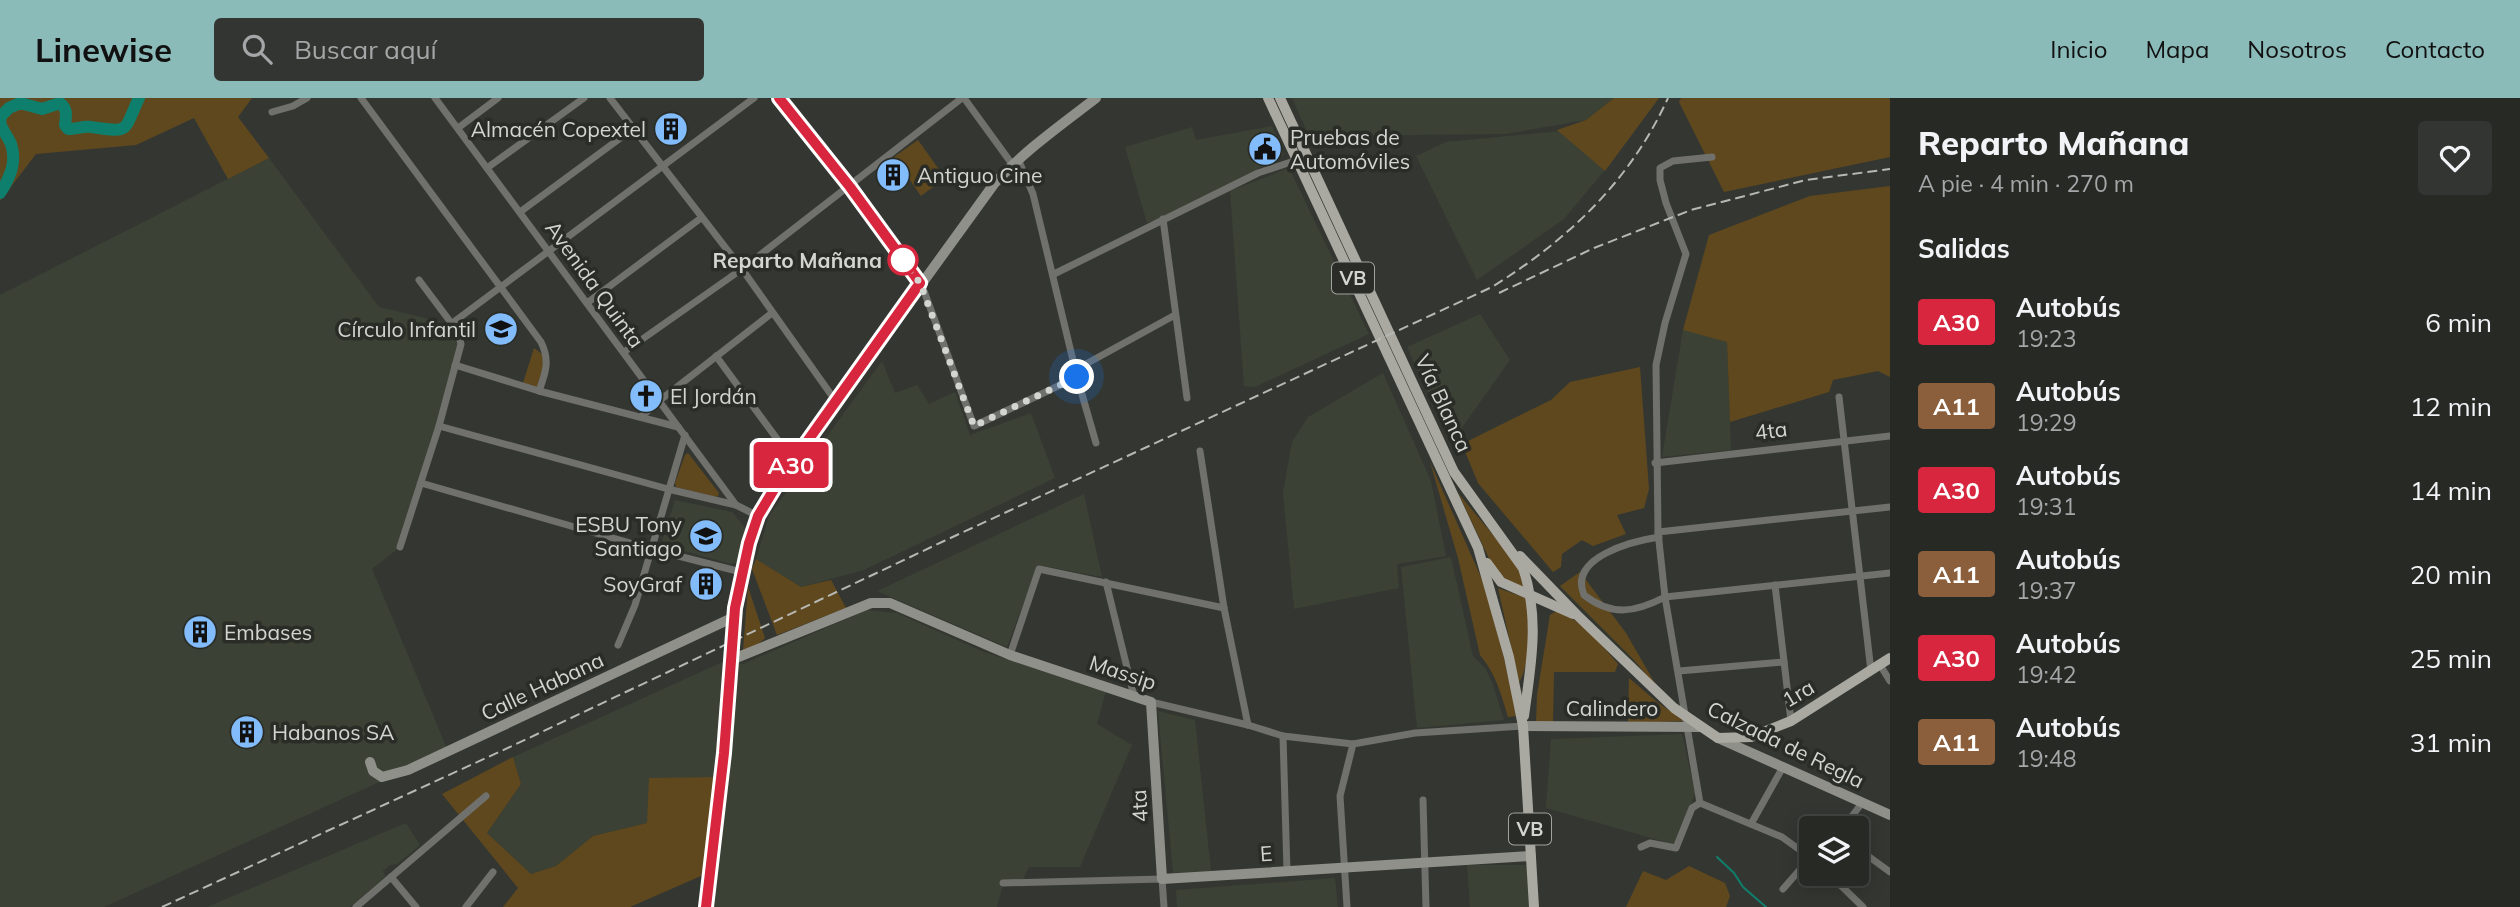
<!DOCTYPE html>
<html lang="es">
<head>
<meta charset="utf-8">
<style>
  :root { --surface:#272925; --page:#333532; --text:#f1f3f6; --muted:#a4a6a7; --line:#434542; --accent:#8bbbb9 }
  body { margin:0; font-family:Mulish,sans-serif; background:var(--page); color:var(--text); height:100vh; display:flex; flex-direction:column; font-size:26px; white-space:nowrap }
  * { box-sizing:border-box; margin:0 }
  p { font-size:23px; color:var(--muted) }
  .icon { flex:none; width:38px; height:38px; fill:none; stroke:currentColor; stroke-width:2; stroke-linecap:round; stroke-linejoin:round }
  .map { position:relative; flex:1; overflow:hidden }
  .details { display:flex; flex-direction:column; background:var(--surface); width:630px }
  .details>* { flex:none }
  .badge { padding:0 14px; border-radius:5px; font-size:24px; line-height:46px }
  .buttons { position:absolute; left:1799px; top:718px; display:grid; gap:14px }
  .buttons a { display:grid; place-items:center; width:70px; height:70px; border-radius:7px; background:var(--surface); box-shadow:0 4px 18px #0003,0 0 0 2px var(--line); font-size:35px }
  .you { position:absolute; width:35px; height:35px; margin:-18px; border:5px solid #fff; border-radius:50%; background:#1a73e8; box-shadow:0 0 0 10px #1a73e833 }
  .map>.badge { position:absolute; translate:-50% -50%; box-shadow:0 0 0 4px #fff }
  h2 { padding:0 28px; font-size:26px; line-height:63px }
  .round { display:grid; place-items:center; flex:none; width:74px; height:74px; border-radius:7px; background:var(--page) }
  .headline { display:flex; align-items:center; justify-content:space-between; height:119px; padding:0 28px }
  h1 { font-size:33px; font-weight:800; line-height:52px }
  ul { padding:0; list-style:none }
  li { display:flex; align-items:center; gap:21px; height:84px; padding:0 28px }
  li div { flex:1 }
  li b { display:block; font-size:26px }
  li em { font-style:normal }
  li .badge { min-width:77px; font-weight:700; text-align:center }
  header { display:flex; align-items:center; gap:42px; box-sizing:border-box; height:98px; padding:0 35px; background:var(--accent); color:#111 }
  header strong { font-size:33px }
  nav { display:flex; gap:38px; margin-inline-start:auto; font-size:24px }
  .search { width:490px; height:63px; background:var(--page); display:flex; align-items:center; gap:18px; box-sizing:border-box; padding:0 24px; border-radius:7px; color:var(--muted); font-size:26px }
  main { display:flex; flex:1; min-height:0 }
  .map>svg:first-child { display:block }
  .built { fill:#3b4134 }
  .green { fill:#60481e }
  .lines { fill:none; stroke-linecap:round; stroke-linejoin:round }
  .stream { stroke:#0f7f6d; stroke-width:2 }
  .river { stroke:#0f7f6d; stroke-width:12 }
  .street { stroke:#70706c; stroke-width:7 }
  .secondary { stroke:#90908a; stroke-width:10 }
  .primary { stroke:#a9a8a1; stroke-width:10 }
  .rail { stroke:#b6b8b3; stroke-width:2; stroke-dasharray:10 5; stroke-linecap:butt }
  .line-casing { stroke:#fff; stroke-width:16 }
  .line { stroke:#d7263d; stroke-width:10 }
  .walk { stroke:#d3d5d1; stroke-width:7; stroke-dasharray:0 12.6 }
  .stop-dot { fill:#fff; stroke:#d7263d; stroke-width:3.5 }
  .labels { text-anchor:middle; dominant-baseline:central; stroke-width:7; stroke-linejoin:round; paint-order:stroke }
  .shield { fill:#2a2d27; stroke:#a0a39e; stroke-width:2 }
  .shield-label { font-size:19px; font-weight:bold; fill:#d3d5d1 }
  .poi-label { font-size:21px; fill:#d3d5d1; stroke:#2a2d27; text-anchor:start }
  .stop-label { font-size:21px; font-weight:bold; fill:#d3d5d1; stroke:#2a2d27; text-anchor:end }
  .street-label { font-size:21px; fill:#d3d5d1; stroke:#2a2d27 }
</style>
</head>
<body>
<header>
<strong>Linewise</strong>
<div class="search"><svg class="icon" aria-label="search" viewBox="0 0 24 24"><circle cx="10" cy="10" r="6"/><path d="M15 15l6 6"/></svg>Buscar aquí</div>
<nav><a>Inicio</a><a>Mapa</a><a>Nosotros</a><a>Contacto</a></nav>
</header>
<main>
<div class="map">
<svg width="1890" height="809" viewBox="0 0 1890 809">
  <rect width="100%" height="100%" fill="#343731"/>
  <g class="built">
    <path d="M1292,0H1614L1586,22L1506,36L1316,38L1308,36Z"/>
    <path d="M1272,28L1284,57L1163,121L1147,125L1125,49L1192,29L1196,42Z"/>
    <path d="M1561,33L1605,72L1564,121L1477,182L1416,58L1446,44Z"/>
    <path d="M269,60L379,209L451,226L461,246L400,449L372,471L448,653L104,809H0V197Z"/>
    <path d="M1289,70L1369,236L1255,289L1244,288L1230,93Z"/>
    <path d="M1480,216L1510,262L1451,345L1407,249Z"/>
    <path d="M1683,232L1727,243L1731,352L1662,359Z"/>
    <path d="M882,263L895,295L917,287L929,306L955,294L970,337L1031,315L1055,380L864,472L801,489L756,461L769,418Z"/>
    <path d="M1383,275L1431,383L1446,458L1397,466L1399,490L1294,511L1283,395L1292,344L1308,319Z"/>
    <path d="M1084,396L1102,479L1038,467L1007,549L877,493Z"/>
    <path d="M675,402L732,414L748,433L744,454L737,464L731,466L666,448L662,443Z"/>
    <path d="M1451,459L1473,558L1485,570L1492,584L1504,622L1417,630L1401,469Z"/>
    <path d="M867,512L897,515L984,554L1106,593L1097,626L1132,647L1080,769H1029L1021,785L1003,786L997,809H706L714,688L717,680L647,725L593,738L556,768L531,776L487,735L521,686L513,659L727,562L743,566Z"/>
    <path d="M1158,613L1195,622L1211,773L1173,775Z"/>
    <path d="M1682,636L1695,695L1676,747L1546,710L1551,641Z"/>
    <path d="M406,725L420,747L397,766L390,767L383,773L386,778L350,809H207Z"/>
    <path d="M1467,767H1527L1529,809H1470Z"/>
    <path d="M1335,780L1338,809H1177L1176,792Z"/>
  </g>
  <g class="green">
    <path d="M0,0H252L238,19L269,60L228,81L194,20L136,47L36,56L0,103Z"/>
    <path d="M1614,0H1659L1605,73L1557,32L1586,22Z"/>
    <path d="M1681,0H1888L1890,1V59L1724,94L1679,4Z"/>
    <path d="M918,42L945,80L921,98L894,59Z"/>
    <path d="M1890,88V279L1878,273L1833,282L1829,294L1730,324L1727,244L1683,232L1709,137L1810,98Z"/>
    <path d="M534,250L547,260L538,290L523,285Z"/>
    <path d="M1640,269L1649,391L1644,410L1617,417L1626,436L1593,448L1582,442L1562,456L1561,469L1553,474L1478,385L1462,346L1551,302L1570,284Z"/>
    <path d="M688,355L719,395L718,398L716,399L676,389L675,385L685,357Z"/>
    <path d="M1430,364L1484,486L1498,534L1517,618L1508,619C1501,596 1496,576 1480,557L1458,460Z"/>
    <path d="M1458,395L1517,466L1525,491L1509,485L1496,475Z"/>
    <path d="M756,461L801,489L831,482L846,510L777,537L752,471Z"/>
    <path d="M1580,474L1626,535L1657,589L1633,561L1560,488Z"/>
    <path d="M748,489L765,540L757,547L743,553Z"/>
    <path d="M1498,490L1526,500C1531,519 1530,568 1519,584Z"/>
    <path d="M1557,513C1583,523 1600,545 1618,566L1615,574H1554L1553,625H1536L1537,597L1550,517Z"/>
    <path d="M1629,580L1657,604L1684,623L1631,625L1628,623Z"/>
    <path d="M513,659L521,686L487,735L531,776L556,768L593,738L647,725L649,680L717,679L714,688L710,774L630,809H503L518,790L442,696Z"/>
    <path d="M1689,768L1725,785L1730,798L1726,809H1626L1643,773L1666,782Z"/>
  </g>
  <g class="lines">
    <path class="stream" d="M1717,759L1734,775L1743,789L1766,809"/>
    <g class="river">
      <path d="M0,24L1,18L9,10L20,5L42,11L60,5C68,11 66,18 65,27L68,31C76,31 84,28 91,29C131,35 123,34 139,0"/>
      <path d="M0,25C3,33 8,39 11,46C17,64 10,80 0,95"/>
    </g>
    <g class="street">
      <path d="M361,0L541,244C550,262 546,274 539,293"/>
      <path d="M435,0L736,407L758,418"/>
      <path d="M610,0L742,171L837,305"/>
      <path d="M964,0L1012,66"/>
      <path d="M272,14L293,8L307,0"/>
      <path d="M458,30L498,0"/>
      <path d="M1018,61L1033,96L1077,279L1096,345"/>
      <path d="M487,70L584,0"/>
      <path d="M520,114L634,30"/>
      <path d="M1163,121L1187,300"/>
      <path d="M1054,176L1258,75L1297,62"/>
      <path d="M921,185L974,328L1077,279"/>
      <path d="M587,205L701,120"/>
      <path d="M451,226L754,0"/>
      <path d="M624,254L742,171L962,0"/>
      <path d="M716,258L794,364"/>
      <path d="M455,267L539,293L678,329"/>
      <path d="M1075,272L1175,217"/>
      <path d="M1839,299L1871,573"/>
      <path d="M641,319L659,303L772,215"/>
      <path d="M439,328L668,391L736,407"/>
      <path d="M1200,353L1224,510L1248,627"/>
      <path d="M1655,365L1890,338"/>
      <path d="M421,385L651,451L741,474"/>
      <path d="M1658,434L1890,409"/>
      <path d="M1659,439C1633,443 1568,459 1584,497C1612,519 1636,514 1665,499L1890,475"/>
      <path d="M400,449L439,328L461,246L458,234L419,182"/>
      <path d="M1106,484L1134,598"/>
      <path d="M1775,487L1791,623"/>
      <path d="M618,547L635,507L685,337"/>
      <path d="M1010,557L1039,471L1224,510"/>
      <path d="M1880,567L1890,583"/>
      <path d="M1679,573L1784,564"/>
      <path d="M1151,604L1248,627L1283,638L1353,646L1415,635L1523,628"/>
      <path d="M1283,638L1287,773"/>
      <path d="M1423,702L1426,809"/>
      <path d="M1700,705L1665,499L1658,434L1656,267L1665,225L1686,156L1666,105L1660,82V70L1673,63L1712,59"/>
      <path d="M1700,705L1782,739L1811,760"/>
      <path d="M1751,726L1783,669"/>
      <path d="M1843,730L1862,705"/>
      <path d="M1641,749L1650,745L1676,750L1692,710L1700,705"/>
      <path d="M1857,750L1890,774"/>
      <path d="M1828,775L1863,809"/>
      <path d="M391,779L416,809"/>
      <path d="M1003,785L1162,781L1164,809"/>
      <path d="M1783,791L1811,759"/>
      <path d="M356,809L486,698"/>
      <path d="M466,809L493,774"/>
      <path d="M1347,809L1340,698L1353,646"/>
    </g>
    <g class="secondary">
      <path d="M779,0L850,88L920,185"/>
      <path d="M731,562L871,505H890L1010,557L1151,604L1162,781L1531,758"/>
      <path d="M1523,628L1701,629"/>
      <path d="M1718,640L1890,717"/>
      <path d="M370,664L373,673L382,679L408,672L734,519"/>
      <path d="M706,809C711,758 719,707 724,656C732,564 726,463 779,383L994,86C1024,53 1061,27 1096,0"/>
    </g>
    <g class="primary">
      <path d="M1268,0L1478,450L1509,559L1523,628L1534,809"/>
      <path d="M1280,0L1454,374L1523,470C1540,521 1531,566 1524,618"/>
      <path d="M1520,458L1577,517L1674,610L1718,640L1751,639L1791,623L1890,560"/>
      <path d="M1487,465L1501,484L1573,516"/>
    </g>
    <g class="rail">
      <path d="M1499,195L1594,150L1691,112L1806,82L1890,71"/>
      <path d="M162,809L512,648L944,443L1492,189C1569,141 1630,83 1668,0"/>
    </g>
  </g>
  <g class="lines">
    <g class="line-casing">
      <path id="line" d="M706,809L724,655L735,510L749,445L758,418L779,383L920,185L850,89L779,0"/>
    </g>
    <use href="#line" class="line"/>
    <path class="walk" d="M903,162L920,185L974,328L1077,279"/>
  </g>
  <defs>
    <g id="building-disc" transform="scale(1.75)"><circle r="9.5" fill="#83bcfb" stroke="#2a2d27"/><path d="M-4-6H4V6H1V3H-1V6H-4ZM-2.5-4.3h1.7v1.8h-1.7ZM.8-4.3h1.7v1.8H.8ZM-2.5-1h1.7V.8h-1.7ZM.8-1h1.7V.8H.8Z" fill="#111"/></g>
    <g id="civic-disc" transform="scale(1.75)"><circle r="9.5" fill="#83bcfb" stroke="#2a2d27"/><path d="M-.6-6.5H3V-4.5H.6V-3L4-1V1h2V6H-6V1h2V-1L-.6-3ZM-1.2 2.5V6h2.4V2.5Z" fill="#111"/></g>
    <g id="school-disc" transform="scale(1.75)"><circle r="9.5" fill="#83bcfb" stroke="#2a2d27"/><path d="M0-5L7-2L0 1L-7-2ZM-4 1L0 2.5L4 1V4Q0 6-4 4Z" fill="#111"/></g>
    <g id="church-disc" transform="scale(1.75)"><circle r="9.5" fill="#83bcfb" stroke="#2a2d27"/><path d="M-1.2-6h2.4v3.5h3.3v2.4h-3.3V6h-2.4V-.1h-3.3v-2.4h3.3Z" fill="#111"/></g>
  </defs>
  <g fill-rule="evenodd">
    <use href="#building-disc" x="671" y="31"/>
    <use href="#civic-disc" x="1265" y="51"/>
    <use href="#building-disc" x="893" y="77"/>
    <use href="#school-disc" x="501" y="231"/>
    <use href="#church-disc" x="646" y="298"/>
    <use href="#school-disc" x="706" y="438"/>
    <use href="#building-disc" x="706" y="486"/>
    <use href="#building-disc" x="200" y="534"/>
    <use href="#building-disc" x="247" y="634"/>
  </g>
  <circle class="stop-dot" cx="903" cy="162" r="14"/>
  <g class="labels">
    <g class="shield">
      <rect x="1332" y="164.5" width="42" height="31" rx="5"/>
      <rect x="1509" y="715.5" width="42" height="31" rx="5"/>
    </g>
    <g class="shield-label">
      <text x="1353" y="180">VB</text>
      <text x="1530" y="731">VB</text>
    </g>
    <g class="poi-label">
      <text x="646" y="31" text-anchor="end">Almacén Copextel</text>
      <text x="1290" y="39">Pruebas de<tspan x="1290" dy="24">Automóviles</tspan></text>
      <text x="917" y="77">Antiguo Cine</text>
      <text x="476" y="231" text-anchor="end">Círculo Infantil</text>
      <text x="670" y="298">El Jordán</text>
      <text x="682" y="426" text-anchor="end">ESBU Tony<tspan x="682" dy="24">Santiago</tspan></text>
      <text x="682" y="486" text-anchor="end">SoyGraf</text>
      <text x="224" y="534">Embases</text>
      <text x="272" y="634">Habanos SA</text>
    </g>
    <g class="stop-label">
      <text x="882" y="162">Reparto Mañana</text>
    </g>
    <g class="street-label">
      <text transform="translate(595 186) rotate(54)">Avenida Quinta</text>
      <text transform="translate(1444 305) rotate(65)">Vía Blanca</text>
      <text transform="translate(1771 332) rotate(-7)">4ta</text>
      <text transform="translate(1123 574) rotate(18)">Massip</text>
      <text transform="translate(542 588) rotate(-25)">Calle Habana</text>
      <text transform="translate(1798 595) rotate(-31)">1ra</text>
      <text x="1612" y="610">Calindero</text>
      <text transform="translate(1786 646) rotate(26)">Calzada de Regla</text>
      <text transform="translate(1139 708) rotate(-94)">4ta</text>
      <text transform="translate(1266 755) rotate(-4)">E</text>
    </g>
  </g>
</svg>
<div class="buttons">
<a><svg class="icon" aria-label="layers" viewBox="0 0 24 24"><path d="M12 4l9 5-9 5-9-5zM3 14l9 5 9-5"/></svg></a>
</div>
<div class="you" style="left:1077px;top:279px"></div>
<b class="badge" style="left:791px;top:367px;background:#d7263d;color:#fff">A30</b>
</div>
<section class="details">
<div class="headline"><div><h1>Reparto Mañana</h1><p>A pie · 4 min · 270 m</p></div><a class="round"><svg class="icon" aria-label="heart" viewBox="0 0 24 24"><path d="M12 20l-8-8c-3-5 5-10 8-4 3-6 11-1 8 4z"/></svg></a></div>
<h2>Salidas</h2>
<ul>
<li><span class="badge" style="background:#d7263d;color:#fff">A30</span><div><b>Autobús</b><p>19:23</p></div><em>6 min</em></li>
<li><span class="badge" style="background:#8b5e3c;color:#fff">A11</span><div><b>Autobús</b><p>19:29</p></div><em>12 min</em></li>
<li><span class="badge" style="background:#d7263d;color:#fff">A30</span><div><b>Autobús</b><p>19:31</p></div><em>14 min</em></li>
<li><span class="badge" style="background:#8b5e3c;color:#fff">A11</span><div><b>Autobús</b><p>19:37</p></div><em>20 min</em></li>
<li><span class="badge" style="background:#d7263d;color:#fff">A30</span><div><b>Autobús</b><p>19:42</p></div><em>25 min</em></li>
<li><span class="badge" style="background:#8b5e3c;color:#fff">A11</span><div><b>Autobús</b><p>19:48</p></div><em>31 min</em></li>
</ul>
</section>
</main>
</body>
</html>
